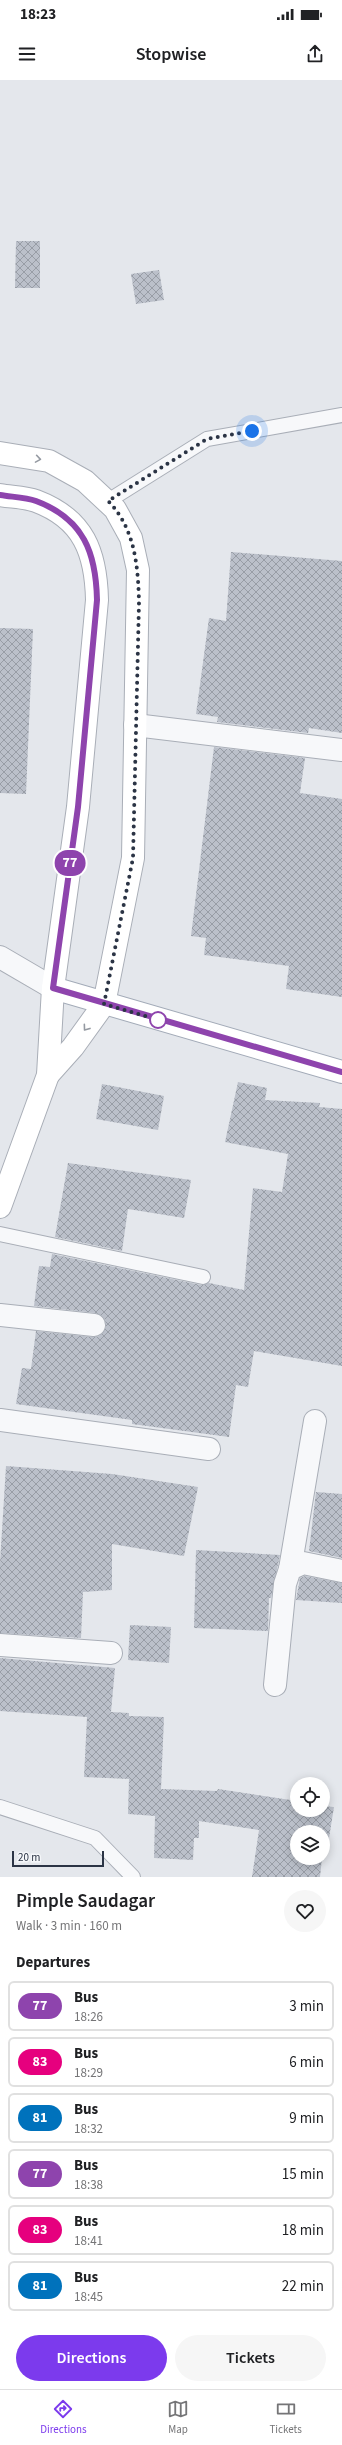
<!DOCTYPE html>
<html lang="en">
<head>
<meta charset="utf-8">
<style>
  :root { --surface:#fff; --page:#f6f6f6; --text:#202124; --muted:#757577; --line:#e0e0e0; --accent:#7c3aed }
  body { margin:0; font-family:"Source Sans 3",sans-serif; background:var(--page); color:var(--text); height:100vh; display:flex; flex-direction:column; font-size:15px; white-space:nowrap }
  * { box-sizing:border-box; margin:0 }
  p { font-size:13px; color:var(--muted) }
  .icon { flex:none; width:22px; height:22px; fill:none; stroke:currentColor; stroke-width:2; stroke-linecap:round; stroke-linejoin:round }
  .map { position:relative; height:1797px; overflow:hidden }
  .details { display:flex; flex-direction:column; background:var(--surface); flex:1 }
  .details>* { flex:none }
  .badge { padding:0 8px; border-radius:13px; font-size:14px; line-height:26px }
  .controls { position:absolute; left:290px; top:1697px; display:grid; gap:8px }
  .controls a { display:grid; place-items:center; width:40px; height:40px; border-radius:50%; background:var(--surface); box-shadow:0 2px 10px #0003; font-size:20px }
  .scale { position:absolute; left:12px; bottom:10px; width:92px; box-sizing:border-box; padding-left:4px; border:2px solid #2b3445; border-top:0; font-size:11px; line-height:14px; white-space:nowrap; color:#2b3445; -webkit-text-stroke:3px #f4f6f9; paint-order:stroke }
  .you { position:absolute; width:20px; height:20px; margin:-10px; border:3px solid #fff; border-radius:50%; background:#1a73e8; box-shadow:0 0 0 6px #1a73e833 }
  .map>.badge { position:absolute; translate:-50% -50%; box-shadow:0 0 0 2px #fff }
  h2 { padding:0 16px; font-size:15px; line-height:36px }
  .round { display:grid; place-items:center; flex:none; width:42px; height:42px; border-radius:21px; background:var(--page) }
  .overview { display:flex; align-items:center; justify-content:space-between; height:68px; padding:0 16px }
  h1 { font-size:19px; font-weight:600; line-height:30px }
  .cta { display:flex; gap:8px; margin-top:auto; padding:8px 16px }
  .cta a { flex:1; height:46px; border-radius:24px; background:var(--accent); color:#fff; font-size:16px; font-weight:600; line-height:46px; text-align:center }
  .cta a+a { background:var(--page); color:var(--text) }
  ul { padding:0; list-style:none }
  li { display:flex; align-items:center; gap:12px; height:50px; margin:0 8px 6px; padding:0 8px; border:2px solid var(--line); border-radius:6px }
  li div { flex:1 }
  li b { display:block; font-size:15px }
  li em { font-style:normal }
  li .badge { min-width:44px; font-weight:700; text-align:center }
  .status { display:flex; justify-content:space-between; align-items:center; height:28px; padding:0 20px; background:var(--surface); direction:ltr }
  .status svg { height:11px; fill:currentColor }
  header { display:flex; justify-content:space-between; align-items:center; height:52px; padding:0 16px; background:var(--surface); font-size:18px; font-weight:600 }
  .dock { display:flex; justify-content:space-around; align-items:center; height:56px; border-top:1px solid var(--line); background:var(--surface); font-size:11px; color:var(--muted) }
  .dock a { display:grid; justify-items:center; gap:2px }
  .dock .active { color:var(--accent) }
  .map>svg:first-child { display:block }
  .building { fill:url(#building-cross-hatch) }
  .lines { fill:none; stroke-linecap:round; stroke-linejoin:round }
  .service-casing { stroke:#a9aeb7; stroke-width:16 }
  .minor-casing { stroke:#a9aeb7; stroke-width:24 }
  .secondary-casing { stroke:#a9aeb7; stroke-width:24 }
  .primary-casing { stroke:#a3abb8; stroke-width:24 }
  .service { stroke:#f7f8fa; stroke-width:14 }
  .minor { stroke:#f7f8fa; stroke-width:22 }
  .secondary { stroke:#fff; stroke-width:22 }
  .primary { stroke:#fff; stroke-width:22 }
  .oneway { stroke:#959aa2 }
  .line-casing { stroke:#fff; stroke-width:9 }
  .line { stroke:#8e44ad; stroke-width:6 }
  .walk { stroke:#2b3445; stroke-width:4; stroke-dasharray:0 7.2 }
  .stop-dot { fill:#fff; stroke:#8e44ad; stroke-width:2 }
</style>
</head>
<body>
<div class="status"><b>18:23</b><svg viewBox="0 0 49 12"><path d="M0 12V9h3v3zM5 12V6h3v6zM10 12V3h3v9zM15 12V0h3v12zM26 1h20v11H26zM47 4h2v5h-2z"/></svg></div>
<header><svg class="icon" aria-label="menu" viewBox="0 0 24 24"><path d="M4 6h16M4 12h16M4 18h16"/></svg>Stopwise<svg class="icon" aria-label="share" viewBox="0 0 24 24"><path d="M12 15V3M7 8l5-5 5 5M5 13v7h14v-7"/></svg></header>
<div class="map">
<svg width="342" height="1797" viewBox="0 0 342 1797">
  <defs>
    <pattern id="building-cross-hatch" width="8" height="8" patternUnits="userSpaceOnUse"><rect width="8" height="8" fill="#bbc0ca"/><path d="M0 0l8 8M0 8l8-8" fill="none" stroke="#989da6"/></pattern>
  </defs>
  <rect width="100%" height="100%" fill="#e4e7ec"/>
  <g class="building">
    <path d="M16,161H40V208H15Z"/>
    <path d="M159,190L164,220L136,224L131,194Z"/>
    <path d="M231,472L342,481V653L309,648L308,653L217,642L218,637L196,634L209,538L226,541Z"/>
    <path d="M0,548L33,549L26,714L0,713Z"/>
    <path d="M214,667L305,678L300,713L342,719V917L286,909L289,886L204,875L206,858L191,856Z"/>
    <path d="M238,1002L267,1008L265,1020L320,1023L319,1027L342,1029V1286L254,1271L248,1307L236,1305L229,1357L132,1344V1340L16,1324L22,1288L31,1289L36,1251L93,1257L99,1256L106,1247L105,1240L96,1233L34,1226L39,1186L50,1187L52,1174L201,1205L209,1203L244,1210L253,1108L282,1112L288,1074L225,1062Z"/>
    <path d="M102,1004L164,1016L158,1050L96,1039Z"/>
    <path d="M68,1083L191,1100L184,1138L128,1129L122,1171L55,1157Z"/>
    <path d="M6,1386L112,1394L198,1407L184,1476L112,1464V1510L83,1512L81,1558L0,1553V1483Z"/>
    <path d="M316,1412L342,1414V1478L309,1471Z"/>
    <path d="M196,1470L280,1475L271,1518H269L268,1551L194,1548Z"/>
    <path d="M305,1496L342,1503V1523L296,1520L300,1498Z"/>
    <path d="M130,1545L171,1547L169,1583L128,1580Z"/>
    <path d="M0,1578L115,1588L111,1632L129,1633V1636L164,1637L161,1709L217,1711L218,1709L297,1721V1730H323V1726L334,1727L326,1777L323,1776V1752H297V1778H322L320,1797H252L259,1750L199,1741V1758H194L193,1780L154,1778L155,1736L128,1734L129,1699L84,1697L87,1637L0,1631Z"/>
  </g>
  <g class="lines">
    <g class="service-casing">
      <g id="service">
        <path d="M108,421L207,359L342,335"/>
        <path d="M0,1154L203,1197"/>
        <path d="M0,1727L95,1758L133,1797"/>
      </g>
    </g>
    <g class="minor-casing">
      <g id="minor">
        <path d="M135,645L342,670"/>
        <path d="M0,877L53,908"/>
        <path d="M0,1235L94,1245"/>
        <path d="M0,1340L209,1369"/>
        <path d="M290,1489L315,1341"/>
        <path d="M0,1565L111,1573"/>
        <path d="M275,1605L285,1504L290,1489L303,1483L342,1491"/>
      </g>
    </g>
    <g class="secondary-casing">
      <g id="secondary">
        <path d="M0,373L49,381L85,401L115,429L131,458L138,490L133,778L104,924L73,967L48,995"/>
        <path d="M0,415C11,417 25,417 36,421C84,439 96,473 97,520L78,727L53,908L48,995L0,1127"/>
      </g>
    </g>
    <g class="primary-casing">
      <path id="primary" d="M53,908L342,992"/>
    </g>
    <use href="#service" class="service"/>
    <use href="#minor" class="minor"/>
    <use href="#secondary" class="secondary"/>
    <use href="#primary" class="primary"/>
  </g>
  <defs><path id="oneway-chevron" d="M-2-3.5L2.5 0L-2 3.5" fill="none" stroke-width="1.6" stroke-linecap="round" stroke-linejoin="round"/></defs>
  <g class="oneway">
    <use href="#oneway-chevron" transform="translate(38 379) rotate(9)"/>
    <use href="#oneway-chevron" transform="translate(86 948) rotate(126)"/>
  </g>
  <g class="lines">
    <g class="line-casing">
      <path id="line" d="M0,415C11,417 25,417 36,421C84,439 96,473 97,520L78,727L53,908L342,992"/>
    </g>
    <use href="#line" class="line"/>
    <path class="walk" d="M158,940L162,941L104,924L133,778L139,522C138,486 135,448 108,421L207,359L252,351"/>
  </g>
  <circle class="stop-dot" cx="158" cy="940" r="8"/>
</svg>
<div class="controls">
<a><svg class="icon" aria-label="locate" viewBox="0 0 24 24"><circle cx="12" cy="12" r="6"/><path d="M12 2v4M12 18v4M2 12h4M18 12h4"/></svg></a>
<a><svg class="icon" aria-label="layers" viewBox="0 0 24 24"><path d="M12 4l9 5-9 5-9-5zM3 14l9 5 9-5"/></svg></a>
</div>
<div class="scale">20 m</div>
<div class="you" style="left:252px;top:351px"></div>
<b class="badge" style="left:70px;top:783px;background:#8e44ad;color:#fff">77</b>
</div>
<section class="details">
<div class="overview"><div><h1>Pimple Saudagar</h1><p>Walk · 3 min · 160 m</p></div><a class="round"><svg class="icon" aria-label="heart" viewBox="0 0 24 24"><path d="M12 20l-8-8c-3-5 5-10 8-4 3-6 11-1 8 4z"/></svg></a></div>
<h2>Departures</h2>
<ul>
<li><span class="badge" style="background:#8e44ad;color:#fff">77</span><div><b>Bus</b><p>18:26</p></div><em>3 min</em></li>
<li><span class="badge" style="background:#e6007e;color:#fff">83</span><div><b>Bus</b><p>18:29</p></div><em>6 min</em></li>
<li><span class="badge" style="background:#0072bc;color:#fff">81</span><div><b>Bus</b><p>18:32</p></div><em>9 min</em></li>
<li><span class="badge" style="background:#8e44ad;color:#fff">77</span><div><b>Bus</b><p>18:38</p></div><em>15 min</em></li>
<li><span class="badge" style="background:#e6007e;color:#fff">83</span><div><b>Bus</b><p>18:41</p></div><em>18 min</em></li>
<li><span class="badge" style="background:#0072bc;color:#fff">81</span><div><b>Bus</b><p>18:45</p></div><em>22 min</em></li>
</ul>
<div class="cta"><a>Directions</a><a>Tickets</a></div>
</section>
<nav class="dock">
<a class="active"><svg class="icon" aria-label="directions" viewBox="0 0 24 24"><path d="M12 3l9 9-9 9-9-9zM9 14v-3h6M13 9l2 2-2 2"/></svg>Directions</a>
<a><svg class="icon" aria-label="map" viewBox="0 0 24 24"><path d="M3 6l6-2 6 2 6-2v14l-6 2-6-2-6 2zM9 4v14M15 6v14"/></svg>Map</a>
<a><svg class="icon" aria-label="tickets" viewBox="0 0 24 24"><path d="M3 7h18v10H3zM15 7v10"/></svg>Tickets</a>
</nav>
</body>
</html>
